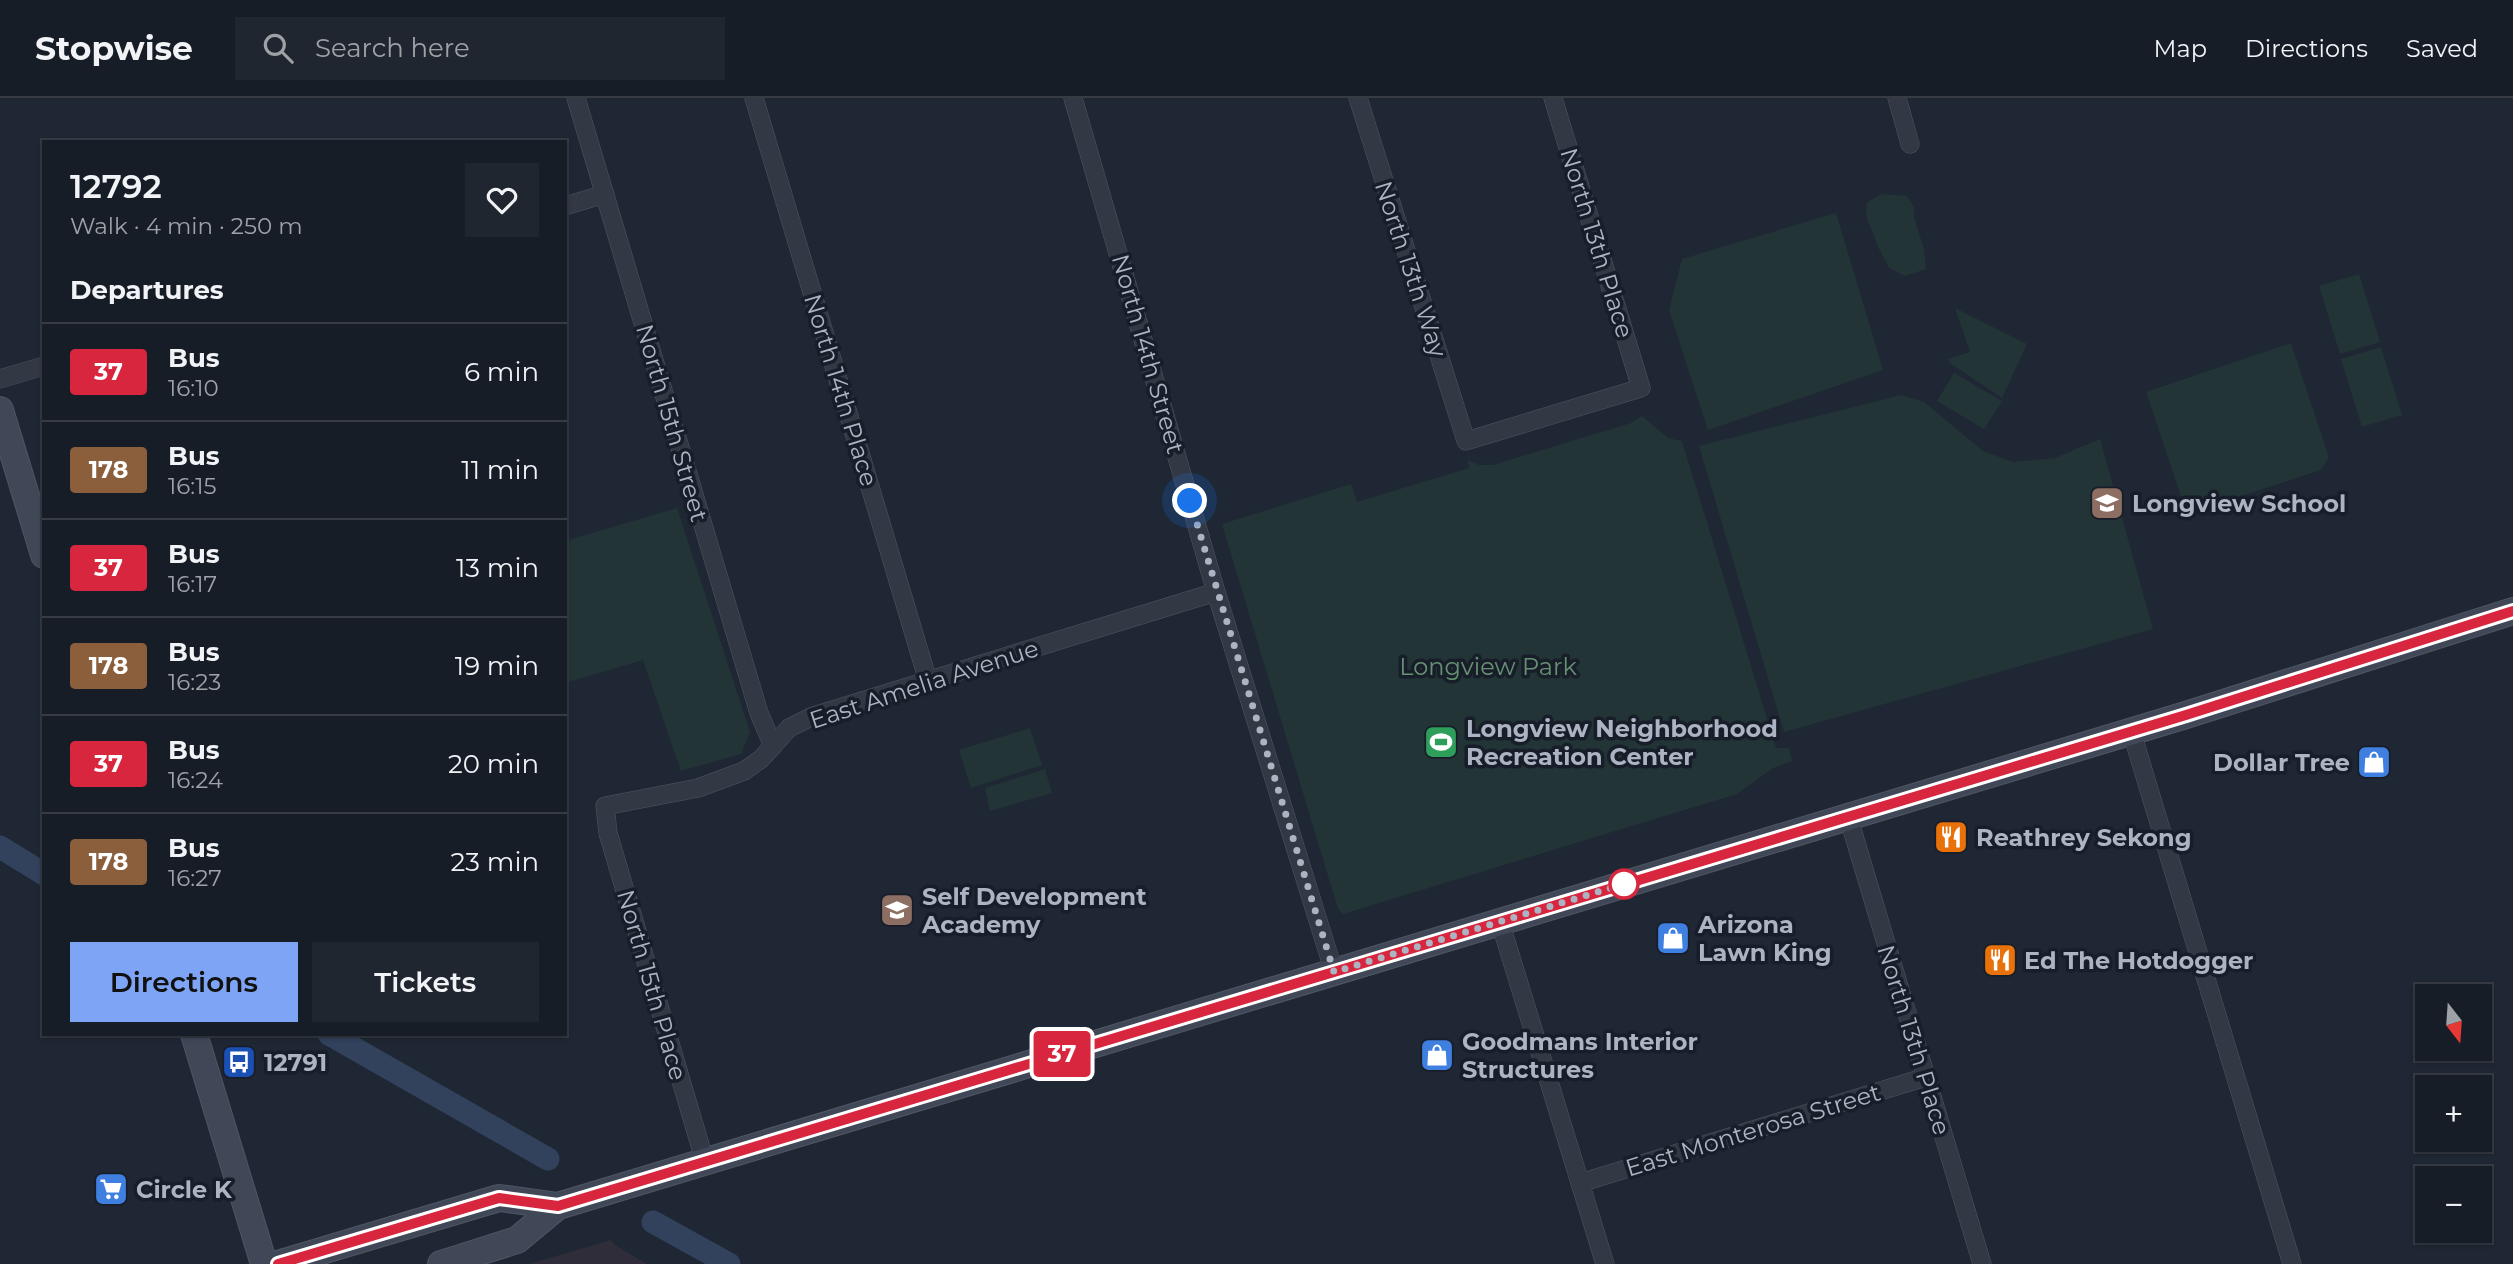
<!DOCTYPE html>
<html lang="en">
<head>
<meta charset="utf-8">
<style>
  :root { --surface:#171d27; --page:#20262f; --text:#f1f3f6; --muted:#9ea2a7; --line:#363b44; --accent:#7ea5f5 }
  body { margin:0; font-family:Montserrat,sans-serif; background:var(--page); color:var(--text); height:100vh; display:flex; flex-direction:column; font-size:26px; white-space:nowrap }
  * { box-sizing:border-box; margin:0 }
  p { font-size:23px; color:var(--muted) }
  .icon { flex:none; width:38px; height:38px; fill:none; stroke:currentColor; stroke-width:2; stroke-linecap:round; stroke-linejoin:round }
  .map { position:relative; flex:1; overflow:hidden }
  .panel { position:absolute; left:42px; top:42px; width:525px; height:896px; display:flex; flex-direction:column; background:var(--surface); border-radius:0px; box-shadow:0 2px 5px #0004,0 0 0 2px var(--line) }
  .panel>* { flex:none }
  .badge { padding:0 14px; border-radius:5px; font-size:24px; line-height:46px }
  .needle { width:46px; rotate:163deg }
  .tools { position:absolute; left:2415px; top:886px; display:grid; gap:14px }
  .tools a { display:grid; place-items:center; width:77px; height:77px; border-radius:0px; background:var(--surface); box-shadow:0 2px 5px #0004,0 0 0 2px var(--line); font-size:35px }
  .you { position:absolute; width:35px; height:35px; margin:-18px; border:5px solid #fff; border-radius:50%; background:#1a73e8; box-shadow:0 0 0 10px #1a73e833 }
  .map>.badge { position:absolute; translate:-50% -50%; box-shadow:0 0 0 4px #fff }
  h2 { padding:0 28px; font-size:26px; line-height:63px }
  .round { display:grid; place-items:center; flex:none; width:74px; height:74px; border-radius:0px; background:var(--page) }
  .overview { display:flex; align-items:center; justify-content:space-between; height:119px; padding:0 28px }
  h1 { font-size:33px; font-weight:600; line-height:52px }
  .button { display:flex; gap:14px; margin-top:auto; padding:14px 28px }
  .button a { flex:1; height:80px; border-radius:0px; background:var(--accent); color:#111; font-size:28px; font-weight:600; line-height:80px; text-align:center }
  .button a+a { background:var(--page); color:var(--text) }
  ul { padding:0; list-style:none }
  li { display:flex; align-items:center; gap:21px; height:98px; padding:0 28px; border-top:2px solid var(--line) }
  li div { flex:1 }
  li b { display:block; font-size:26px }
  li em { font-style:normal }
  li .badge { min-width:77px; font-weight:700; text-align:center }
  header { display:flex; align-items:center; gap:42px; box-sizing:border-box; height:98px; padding:0 35px; background:var(--surface); border-bottom:2px solid var(--line) }
  header strong { font-size:33px }
  nav { display:flex; gap:38px; margin-inline-start:auto; font-size:24px }
  .search { width:490px; height:63px; background:var(--page); display:flex; align-items:center; gap:18px; box-sizing:border-box; padding:0 24px; border-radius:0px; color:var(--muted); font-size:26px }
  .map>svg:first-child { display:block }
  .medical { fill:#2f2d39 }
  .green { fill:#223436 }
  .lines { fill:none; stroke-linecap:round; stroke-linejoin:round }
  .canal { stroke:#32415c; stroke-width:23 }
  .street-casing { stroke:#505663; stroke-width:19 }
  .secondary-casing { stroke:#505663; stroke-width:28 }
  .street { stroke:#323945; stroke-width:18 }
  .secondary { stroke:#404858; stroke-width:26 }
  .line-casing { stroke:#fff; stroke-width:16 }
  .line { stroke:#d7263d; stroke-width:10 }
  .walk { stroke:#acb3c2; stroke-width:7; stroke-dasharray:0 12.6 }
  .stop-dot { fill:#fff; stroke:#d7263d; stroke-width:3.5 }
  .labels { text-anchor:middle; dominant-baseline:central; stroke-width:7; stroke-linejoin:round; paint-order:stroke }
  .street-label { font-size:24px; fill:#acb3c2; stroke:#181e29 }
  .poi-label { font-size:24px; font-weight:bold; fill:#acb3c2; stroke:#181e29; text-anchor:start }
  .park-label { font-size:24px; fill:#659172; stroke:#181e29 }
</style>
</head>
<body>
<header>
<strong>Stopwise</strong>
<div class="search"><svg class="icon" aria-label="search" viewBox="0 0 24 24"><circle cx="10" cy="10" r="6"/><path d="M15 15l6 6"/></svg>Search here</div>
<nav><a>Map</a><a>Directions</a><a>Saved</a></nav>
</header>
<div class="map">
<svg width="2513" height="1166" viewBox="0 0 2513 1166">
  <rect width="100%" height="100%" fill="#1f2734"/>
  <path class="medical" d="M611,1142L615,1147L647,1166H529Z"/>
  <g class="green">
    <path d="M1880,96L1907,98L1914,109V120L1924,151L1926,171L1905,178L1889,170L1879,151L1866,118L1867,105Z"/>
    <path d="M1836,115L1883,272L1708,332L1669,212L1682,161Z"/>
    <path d="M2359,176L2380,244L2340,256L2319,188Z"/>
    <path d="M1955,210L2027,246L2002,300L1950,265L1948,261L1970,254Z"/>
    <path d="M2291,245L2329,359L2321,372L2187,416L2146,294Z"/>
    <path d="M2381,249L2402,317L2362,329L2341,261Z"/>
    <path d="M1954,275L2002,303L1984,331L1937,303Z"/>
    <path d="M1901,297L1924,304L1983,353L2013,364L2055,360L2100,341L2153,531L1784,634L1699,348Z"/>
    <path d="M1642,318L1668,340L1682,343L1776,650H1789L1792,663L1773,670L1737,696L1343,816L1338,811L1222,426L1351,386L1357,404L1469,370L1467,362L1479,367H1493L1631,325Z"/>
    <path d="M677,410L750,634L741,656L681,673L643,562L565,585V443Z"/>
    <path d="M1030,630L1042,667L971,690L959,652Z"/>
    <path d="M1045,671L1052,695L990,713L985,690Z"/>
  </g>
  <g class="lines">
    <g class="canal">
      <path d="M0,749L44,776"/>
      <path d="M329,936L548,1061"/>
      <path d="M653,1124L729,1166"/>
    </g>
    <g class="street-casing">
      <g id="street">
        <path d="M576,0L759,615L773,648"/>
        <path d="M754,0L928,583"/>
        <path d="M1073,0L1216,494L1334,874"/>
        <path d="M1358,0L1466,343L1641,290L1553,0"/>
        <path d="M1897,0L1910,46"/>
        <path d="M565,108L605,96"/>
        <path d="M0,281L44,268"/>
        <path d="M2131,632L2292,1166"/>
        <path d="M1848,718L1982,1166"/>
        <path d="M1500,824L1605,1166"/>
        <path d="M705,1064L608,735L605,708L698,690L744,673L761,661L789,630L813,618L1216,494"/>
        <path d="M1580,1085L1926,979"/>
      </g>
    </g>
    <g class="secondary-casing">
      <g id="secondary">
        <path d="M0,312L44,457"/>
        <path d="M194,936L264,1166"/>
        <path d="M278,1166L499,1100L558,1108"/>
        <path d="M441,1166L517,1142L558,1108L2186,617L2513,513"/>
      </g>
    </g>
    <use href="#street" class="street"/>
    <use href="#secondary" class="secondary"/>
  </g>
  <g class="lines">
    <g class="line-casing">
      <path id="line" d="M278,1166L499,1100L558,1108L2186,617L2513,513"/>
    </g>
    <use href="#line" class="line"/>
    <path class="walk" d="M1190,403L1334,874L1624,786"/>
  </g>
  <defs>
    <g id="school-square" transform="scale(1.75)"><rect x="-9" y="-9" width="18" height="18" rx="4" fill="#8d6e63" stroke="#181e29"/><path d="M0-5L7-2L0 1L-7-2ZM-4 1L0 2.5L4 1V4Q0 6-4 4Z" fill="#fff"/></g>
    <g id="stadium-square" transform="scale(1.75)"><rect x="-9" y="-9" width="18" height="18" rx="4" fill="#2e9e5b" stroke="#181e29"/><path d="M0-5a6.5 5 0 1 0 0 10a6.5 5 0 1 0 0-10ZM-3.5-1.8h7v3.6h-7Z" fill="#fff"/></g>
    <g id="shop-square" transform="scale(1.75)"><rect x="-9" y="-9" width="18" height="18" rx="4" fill="#3f7fe0" stroke="#181e29"/><path d="M-5-2.5h2.3a2.7 3.5 0 0 1 5.4 0H5L5.5 6h-11ZM-1.5-2.5h3a1.5 2.3 0 0 0-3 0Z" fill="#fff"/></g>
    <g id="restaurant-square" transform="scale(1.75)"><rect x="-9" y="-9" width="18" height="18" rx="4" fill="#e8710a" stroke="#181e29"/><path d="M-5-6h1v4h1v-4h1v4h1v-4h1v5L-1.5 .5V6h-2V.5L-5-1ZM5-6V6H3V1.5H1.5Q1.5-4 5-6Z" fill="#fff"/></g>
    <g id="bus-square" transform="scale(1.75)"><rect x="-9" y="-9" width="18" height="18" rx="4" fill="#1a4fb4" stroke="#181e29"/><path d="M-5-6H5V4H4V6H2V4H-2V6H-4V4H-5ZM-3.5-4V0h7V-4ZM-3.5 1.2v1.5H-2V1.2ZM2 1.2v1.5H3.5V1.2Z" fill="#fff"/></g>
    <g id="supermarket-square" transform="scale(1.75)"><rect x="-9" y="-9" width="18" height="18" rx="4" fill="#3f7fe0" stroke="#181e29"/><path d="M-6-5.5h2.5l.6 2H6L4.5 2H-2.5L-4.4-4H-6ZM-1.5 3.2a1.3 1.3 0 1 0 .1 0ZM3 3.2a1.3 1.3 0 1 0 .1 0Z" fill="#fff"/></g>
  </defs>
  <g fill-rule="evenodd">
    <use href="#school-square" x="2107" y="405"/>
    <use href="#stadium-square" x="1441" y="644"/>
    <use href="#shop-square" x="2374" y="664"/>
    <use href="#restaurant-square" x="1951" y="739"/>
    <use href="#school-square" x="897" y="812"/>
    <use href="#shop-square" x="1673" y="840"/>
    <use href="#restaurant-square" x="2000" y="862"/>
    <use href="#shop-square" x="1437" y="957"/>
    <use href="#bus-square" x="239" y="964"/>
    <use href="#supermarket-square" x="111" y="1091"/>
  </g>
  <circle class="stop-dot" cx="1624" cy="786" r="14"/>
  <g class="labels">
    <g class="street-label">
      <text transform="translate(1597 145) rotate(73)">North 13th Place</text>
      <text transform="translate(1411 171) rotate(72)">North 13th Way</text>
      <text transform="translate(1148 256) rotate(74)">North 14th Street</text>
      <text transform="translate(841 292) rotate(73)">North 14th Place</text>
      <text transform="translate(672 325) rotate(74)">North 15th Street</text>
      <text transform="translate(924 586) rotate(-18)">East Amelia Avenue</text>
      <text transform="translate(652 887) rotate(74)">North 15th Place</text>
      <text transform="translate(1914 942) rotate(73)">North 13th Place</text>
      <text transform="translate(1753 1032) rotate(-17)">East Monterosa Street</text>
    </g>
    <g class="poi-label">
      <text x="2132" y="405">Longview School</text>
      <text x="1466" y="630">Longview Neighborhood<tspan x="1466" dy="28">Recreation Center</tspan></text>
      <text x="2350" y="664" text-anchor="end">Dollar Tree</text>
      <text x="1976" y="739">Reathrey Sekong</text>
      <text x="922" y="798">Self Development<tspan x="922" dy="28">Academy</tspan></text>
      <text x="1698" y="826">Arizona<tspan x="1698" dy="28">Lawn King</tspan></text>
      <text x="2024" y="862">Ed The Hotdogger</text>
      <text x="1462" y="943">Goodmans Interior<tspan x="1462" dy="28">Structures</tspan></text>
      <text x="264" y="964">12791</text>
      <text x="136" y="1091">Circle K</text>
    </g>
    <g class="park-label">
      <text x="1488" y="568">Longview Park</text>
    </g>
  </g>
</svg>
<div class="tools">
<a><svg class="needle" viewBox="-14 -14 28 28"><path d="M0-13l5 13h-10z" fill="#e53935"/><path d="M0 13l5-13h-10z" fill="#9ea2a7"/></svg></a>
<a>+</a>
<a>−</a>
</div>
<div class="you" style="left:1190px;top:403px"></div>
<b class="badge" style="left:1062px;top:956px;background:#d7263d;color:#fff">37</b>
<section class="panel">
<div class="overview"><div><h1>12792</h1><p>Walk · 4 min · 250 m</p></div><a class="round"><svg class="icon" aria-label="heart" viewBox="0 0 24 24"><path d="M12 20l-8-8c-3-5 5-10 8-4 3-6 11-1 8 4z"/></svg></a></div>
<h2>Departures</h2>
<ul>
<li><span class="badge" style="background:#d7263d;color:#fff">37</span><div><b>Bus</b><p>16:10</p></div><em>6 min</em></li>
<li><span class="badge" style="background:#8b5e3c;color:#fff">178</span><div><b>Bus</b><p>16:15</p></div><em>11 min</em></li>
<li><span class="badge" style="background:#d7263d;color:#fff">37</span><div><b>Bus</b><p>16:17</p></div><em>13 min</em></li>
<li><span class="badge" style="background:#8b5e3c;color:#fff">178</span><div><b>Bus</b><p>16:23</p></div><em>19 min</em></li>
<li><span class="badge" style="background:#d7263d;color:#fff">37</span><div><b>Bus</b><p>16:24</p></div><em>20 min</em></li>
<li><span class="badge" style="background:#8b5e3c;color:#fff">178</span><div><b>Bus</b><p>16:27</p></div><em>23 min</em></li>
</ul>
<div class="button"><a>Directions</a><a>Tickets</a></div>
</section>
</div>
</body>
</html>
